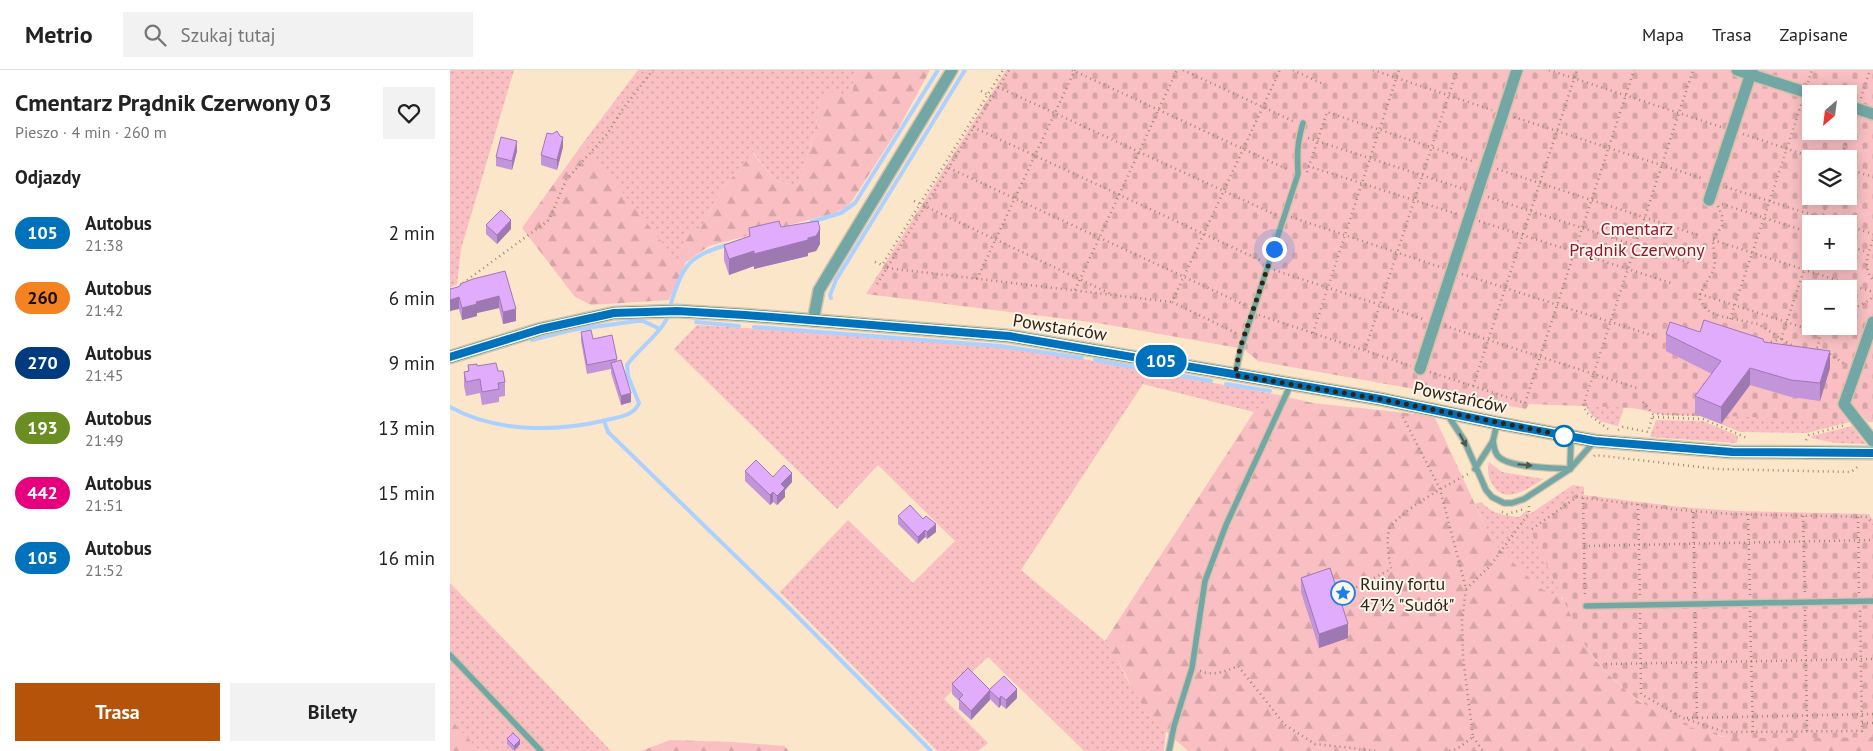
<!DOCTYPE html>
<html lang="pl">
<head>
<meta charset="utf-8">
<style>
  :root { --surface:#fff; --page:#f2f2f2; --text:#222; --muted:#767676; --line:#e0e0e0; --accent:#b45309 }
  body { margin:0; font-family:"PT Sans",sans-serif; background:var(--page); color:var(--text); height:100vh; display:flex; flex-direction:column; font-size:19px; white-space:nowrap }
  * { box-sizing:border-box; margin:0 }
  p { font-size:16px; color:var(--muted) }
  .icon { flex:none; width:28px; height:28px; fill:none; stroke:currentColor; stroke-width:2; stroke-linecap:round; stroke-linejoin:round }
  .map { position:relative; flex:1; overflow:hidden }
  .drawer { display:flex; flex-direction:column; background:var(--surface); width:450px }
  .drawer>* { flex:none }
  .badge { padding:0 10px; border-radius:16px; font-size:18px; line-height:32px }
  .needle { width:32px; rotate:208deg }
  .fabs { position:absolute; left:1352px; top:15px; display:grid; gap:10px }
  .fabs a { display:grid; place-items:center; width:55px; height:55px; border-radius:0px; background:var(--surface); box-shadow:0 2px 12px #0003; font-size:25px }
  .you { position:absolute; width:25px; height:25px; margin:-12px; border:4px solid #fff; border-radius:50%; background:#1a73e8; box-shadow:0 0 0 8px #1a73e833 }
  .map>.badge { position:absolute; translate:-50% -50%; box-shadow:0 0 0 2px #fff }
  h2 { padding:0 15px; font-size:19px; line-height:45px }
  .round { display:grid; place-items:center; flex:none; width:52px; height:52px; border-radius:0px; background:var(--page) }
  .head { display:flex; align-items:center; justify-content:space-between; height:85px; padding:0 15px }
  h1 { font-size:24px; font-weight:700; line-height:38px }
  .action { display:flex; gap:10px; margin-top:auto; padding:10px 15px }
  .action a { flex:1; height:58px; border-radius:0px; background:var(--accent); color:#fff; font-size:20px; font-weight:700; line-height:58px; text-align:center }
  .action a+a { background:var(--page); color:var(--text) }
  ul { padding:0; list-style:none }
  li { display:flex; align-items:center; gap:15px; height:65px; padding:0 15px }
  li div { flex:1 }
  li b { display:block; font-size:19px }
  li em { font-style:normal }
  li .badge { min-width:55px; font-weight:700; text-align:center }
  header { display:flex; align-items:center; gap:30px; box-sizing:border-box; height:70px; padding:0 25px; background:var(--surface); border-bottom:1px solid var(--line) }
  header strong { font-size:24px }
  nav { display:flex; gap:28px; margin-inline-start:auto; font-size:18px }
  .search { width:350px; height:45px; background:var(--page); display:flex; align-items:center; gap:12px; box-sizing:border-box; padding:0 18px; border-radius:0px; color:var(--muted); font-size:19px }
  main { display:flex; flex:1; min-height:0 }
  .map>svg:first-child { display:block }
  .green { fill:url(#green-dots) }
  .forest { fill:url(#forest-firs) }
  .cemetery { fill:url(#cemetery-stones); fill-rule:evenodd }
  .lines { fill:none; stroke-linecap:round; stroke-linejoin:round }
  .stream { stroke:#add1fe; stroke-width:4 }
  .lane-casing { stroke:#d7c3a8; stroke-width:8 }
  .street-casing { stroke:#d7c3a8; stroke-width:14 }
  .secondary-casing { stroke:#d7c3a8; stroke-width:15 }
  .path { stroke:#9c8971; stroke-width:2.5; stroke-dasharray:1 4; stroke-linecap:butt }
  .lane { stroke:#73a7a6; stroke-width:5.5 }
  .street { stroke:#73a7a6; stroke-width:11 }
  .secondary { stroke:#2a8685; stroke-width:12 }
  .wall { fill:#c294da }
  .shaded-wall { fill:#9e78b1 }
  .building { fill:#e2acfd; stroke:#9e78b1 }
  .oneway { fill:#4b584b }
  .line-casing { stroke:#fff; stroke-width:11 }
  .line { stroke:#0072bc; stroke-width:8 }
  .walk { stroke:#31230f; stroke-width:5; stroke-dasharray:0 9 }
  .stop-dot { fill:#fff; stroke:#0072bc; stroke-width:2.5 }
  .labels { text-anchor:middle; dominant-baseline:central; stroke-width:4; stroke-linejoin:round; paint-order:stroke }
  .park-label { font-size:18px; fill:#8e1532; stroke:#fdf6ec }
  .street-label { font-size:18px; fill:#31230f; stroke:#fdf6ec }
  .poi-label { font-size:18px; fill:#31230f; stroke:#fdf6ec; text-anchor:start }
</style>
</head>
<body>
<header>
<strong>Metrio</strong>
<div class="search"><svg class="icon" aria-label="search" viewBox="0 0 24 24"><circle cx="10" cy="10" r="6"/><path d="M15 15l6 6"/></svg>Szukaj tutaj</div>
<nav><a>Mapa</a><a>Trasa</a><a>Zapisane</a></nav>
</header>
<main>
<section class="drawer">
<div class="head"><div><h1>Cmentarz Prądnik Czerwony 03</h1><p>Pieszo · 4 min · 260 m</p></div><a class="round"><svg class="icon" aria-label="heart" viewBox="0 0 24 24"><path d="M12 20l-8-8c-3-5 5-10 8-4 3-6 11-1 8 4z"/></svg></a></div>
<h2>Odjazdy</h2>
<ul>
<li><span class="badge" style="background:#0072bc;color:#fff">105</span><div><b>Autobus</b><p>21:38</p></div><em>2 min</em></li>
<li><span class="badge" style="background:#f58220;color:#111">260</span><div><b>Autobus</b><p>21:42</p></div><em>6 min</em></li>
<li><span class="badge" style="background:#003b80;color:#fff">270</span><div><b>Autobus</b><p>21:45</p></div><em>9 min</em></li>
<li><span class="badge" style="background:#6b8e23;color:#fff">193</span><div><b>Autobus</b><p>21:49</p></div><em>13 min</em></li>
<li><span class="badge" style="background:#e6007e;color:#fff">442</span><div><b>Autobus</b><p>21:51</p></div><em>15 min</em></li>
<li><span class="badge" style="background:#0072bc;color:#fff">105</span><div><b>Autobus</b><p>21:52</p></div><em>16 min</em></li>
</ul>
<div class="action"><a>Trasa</a><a>Bilety</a></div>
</section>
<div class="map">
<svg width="1423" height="681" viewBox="0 0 1423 681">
  <defs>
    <pattern id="green-dots" width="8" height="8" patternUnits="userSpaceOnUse" patternTransform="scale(1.25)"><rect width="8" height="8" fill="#f9bfc2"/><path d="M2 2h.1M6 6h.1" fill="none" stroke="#d6a4a6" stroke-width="1.8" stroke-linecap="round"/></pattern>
    <pattern id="forest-firs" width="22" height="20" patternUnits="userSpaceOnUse" patternTransform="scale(1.25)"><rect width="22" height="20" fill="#f9bfc2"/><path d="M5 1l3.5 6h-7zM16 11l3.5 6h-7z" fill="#d6a4a6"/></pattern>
    <pattern id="cemetery-stones" width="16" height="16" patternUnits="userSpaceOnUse" patternTransform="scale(1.25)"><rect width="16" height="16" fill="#f9bfc2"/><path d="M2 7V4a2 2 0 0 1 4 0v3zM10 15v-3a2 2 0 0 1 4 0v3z" fill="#d6a4a6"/></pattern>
  </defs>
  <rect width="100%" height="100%" fill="#fce6c9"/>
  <g class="green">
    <path d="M0,0H64L11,179L7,214L0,218Z"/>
    <path d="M188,0H405L402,28L369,30L366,55L348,117L325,110L303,82L289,101L274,115L251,158L237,164L227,192L133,73Z"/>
    <path d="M247,255L556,275L824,324L804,342L693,314L571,500L655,571L666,586L676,608L701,646L716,661L714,681H634L538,587L494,629L538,673L528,681H487L330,522L398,450L463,513L505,471L428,395L387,439L224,279Z"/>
    <path d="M1300,315L1385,333L1400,352L1357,363L1290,362L1271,354Z"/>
    <path d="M1136,336L1174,337L1168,356C1154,353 1142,350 1136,336Z"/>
    <path d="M1206,350L1253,351L1288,366L1287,373L1200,367Z"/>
    <path d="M1402,356L1416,374L1386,373L1361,368L1362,366Z"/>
    <path d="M1039,392L1052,402L1094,409C1079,418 1055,436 1043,415C1038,408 1037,400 1039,392Z"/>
    <path d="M1123,415L1134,417V425L1126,424L1112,527L1111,529L1090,518L1043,473L1025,434L1031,432C1044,444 1051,445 1069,447L1077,440L1080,444Z"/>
    <path d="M0,513L161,681H29L0,649Z"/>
  </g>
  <g class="forest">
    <path d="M405,0H480L448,59L402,131L396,137L385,143L259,176L236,192L219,230L141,235L125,227L72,158L133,73L227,191L237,164L251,158L274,115L289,101L302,82L325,110L348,117L366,55L369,30L381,21L402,28Z"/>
    <path d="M824,324L863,333L984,346L1043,473L1090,518L1114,530L1135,575L1146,591L1165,611L1190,632L1223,650L1272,667H1423V681H738C726,670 712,659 701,646C682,624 673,594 655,571L804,342Z"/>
    <path d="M0,649L30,681H0Z"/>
    <path d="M220,670L283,672L334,676L339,681H191Z"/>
  </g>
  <g class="cemetery">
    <path d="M556,0H1423V352H1418L1410,343L1400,352L1277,346L1271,354L1252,346L1214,345L1183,338L1079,334L1076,339L808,291L794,279L648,253L416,224ZM1361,24H1399V61H1361ZM1361,89H1399V126H1361ZM1361,154H1399V191H1361ZM1361,219H1399V256H1361Z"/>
    <path d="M1126,424L1230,437L1287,441L1419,444L1423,450V667C1386,668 1349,668 1313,668C1299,667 1284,669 1271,666C1215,654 1167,622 1135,575L1078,456Z"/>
  </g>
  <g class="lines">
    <g class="stream">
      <path d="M361,152L391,143L405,133L488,0"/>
      <path d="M381,228L380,225L386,210L515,0"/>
      <path d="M246,252L289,256"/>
      <path d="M304,257L550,276L632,288"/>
      <path d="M82,270L122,260L187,251H193L210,259"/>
      <path d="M645,290L761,311"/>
      <path d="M776,314L820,321"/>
      <path d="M0,337C47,363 106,362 157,350C168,347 184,346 189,333L178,306L177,295C188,280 205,268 215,252C219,246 220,237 222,230C233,195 240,185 277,175"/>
      <path d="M154,351L158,362L339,538L481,681"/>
    </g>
    <g class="lane-casing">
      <g id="lane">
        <path d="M785,305L791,278L848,104C847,84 847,73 853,53"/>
        <path d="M997,344L1014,370L1036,420L1042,427L1054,433H1062L1074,429L1120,399L1144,372"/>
        <path d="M1043,371C1044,376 1044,382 1048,386C1058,398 1104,398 1120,399"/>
        <path d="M1025,399L1043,371L1047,353"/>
        <path d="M1120,399L1121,367"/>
        <path d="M1136,536L1423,531"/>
        <path d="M0,585L91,681"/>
        <path d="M719,681L724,656L742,598L755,511L776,455L841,314"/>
      </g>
    </g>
    <g class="street-casing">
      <g id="street">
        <path d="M1287,0L1361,24"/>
        <path d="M1399,36L1423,44"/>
        <path d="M1259,130L1302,0"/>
        <path d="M363,251L369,220L502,0"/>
        <path d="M1423,252L1394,334L1423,371"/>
        <path d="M970,299L1067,0"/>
      </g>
    </g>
    <g class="secondary-casing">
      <path id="secondary" d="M0,287L91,259L164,243L227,241L295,245L559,266L930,329L1047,353L1145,371L1282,382L1423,383"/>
    </g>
    <g class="path">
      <path d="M622,0L839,100"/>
      <path d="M733,0L845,52"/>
      <path d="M843,0L873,14"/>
      <path d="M923,0L1042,40"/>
      <path d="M1099,0L1271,57"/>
      <path d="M1358,12L1362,0"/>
      <path d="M548,17L826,145"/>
      <path d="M531,21L542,27"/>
      <path d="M1411,28L1420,0"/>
      <path d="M1064,47L1254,109"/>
      <path d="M523,57L810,190"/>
      <path d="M1293,64L1367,89"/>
      <path d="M858,68L1017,120"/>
      <path d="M1391,89L1403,50"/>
      <path d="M858,96L1010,145"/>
      <path d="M499,98L797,236"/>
      <path d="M1047,99L1248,165"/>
      <path d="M1399,99L1423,107"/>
      <path d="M857,102L877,42L1025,92"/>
      <path d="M1276,117L1390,154"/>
      <path d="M1038,127L1239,193"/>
      <path d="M464,131L661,224"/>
      <path d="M1272,134L1361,163"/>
      <path d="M1268,136L1272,146V156L1263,170L1265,194L1263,201L1250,224V229L1253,236L1260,242L1270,246L1308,254L1346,278"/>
      <path d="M1315,145L1352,32"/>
      <path d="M841,147L993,198"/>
      <path d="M1029,151L1221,213"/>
      <path d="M1370,154L1379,126"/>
      <path d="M1399,156L1423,164"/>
      <path d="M1263,170L1423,222"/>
      <path d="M1423,170C1418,185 1412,196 1423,210"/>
      <path d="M1399,176L1414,181"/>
      <path d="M425,192L432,195L553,0"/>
      <path d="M437,198L722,232"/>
      <path d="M824,200L976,250"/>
      <path d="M1012,204L1204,266"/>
      <path d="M527,209L625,0"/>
      <path d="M13,213L99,150L116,110L158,63L172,40L203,0"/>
      <path d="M427,214L559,0"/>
      <path d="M625,220L727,0"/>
      <path d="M1250,224L1370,263"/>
      <path d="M1399,241L1420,230L1423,226"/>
      <path d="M809,245L961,296"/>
      <path d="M1280,249L1314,148"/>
      <path d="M995,256L1187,318"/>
      <path d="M786,263L722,232L830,0"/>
      <path d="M863,263L949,0"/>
      <path d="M1331,269L1361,179"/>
      <path d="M1316,273L1331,269"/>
      <path d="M915,280L1007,0"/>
      <path d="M1363,281L1368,277L1370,263L1374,256"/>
      <path d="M1380,284L1396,295"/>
      <path d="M980,302L1075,333L1184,0"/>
      <path d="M1023,316L1127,0"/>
      <path d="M1193,332L1203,344L1249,345"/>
      <path d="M953,347L990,419L1016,519L1012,550L1013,587L1023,667L1007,679L998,681"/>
      <path d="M1203,347L1253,349L1297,368"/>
      <path d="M1158,359L1137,343L1133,336L1243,0"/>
      <path d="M1168,360L1173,357L1198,362L1203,344"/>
      <path d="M1356,370L1359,365L1395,355"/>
      <path d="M1144,386L1145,385L1267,399L1401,402L1410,395"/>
      <path d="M1133,428L1135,527"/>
      <path d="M1188,434L1190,528"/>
      <path d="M1052,442L1057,444L1075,439"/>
      <path d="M1243,442L1245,526"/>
      <path d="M1298,444L1300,525"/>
      <path d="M1353,446L1355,525"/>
      <path d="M1408,447L1409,523"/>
      <path d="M1082,459L1127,427L1230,440L1281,444L1417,447L1423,454"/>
      <path d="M1134,476L1423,470"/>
      <path d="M1016,519L1040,496L1079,443V436"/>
      <path d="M891,530L903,519L941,499C939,490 936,468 939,460C945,444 1000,413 1018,404"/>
      <path d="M1355,540L1357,661"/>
      <path d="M1300,541L1303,662"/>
      <path d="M1245,542L1247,648"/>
      <path d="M1190,543L1191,624L1233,648L1275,662L1412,661L1410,539"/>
      <path d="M1156,594L1423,589"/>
      <path d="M750,601C763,606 775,602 788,596L835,655L865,674L928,681"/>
      <path d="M1237,648L1423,644"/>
      <path d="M1412,653H1423"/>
      <path d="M1023,667L1033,681"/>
    </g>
    <use href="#lane" class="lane"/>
    <use href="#street" class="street"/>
    <use href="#secondary" class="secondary"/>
  </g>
  <g class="wall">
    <path d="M113,77L107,100L91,95V85Z"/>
    <path d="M67,81L62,100L46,96V87Z"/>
    <path d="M36,155L61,159L47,174L36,164Z"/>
    <path d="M331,157L370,174L366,181L358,183V186L304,199V196L279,205L274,190V175L299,166V158Z"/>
    <path d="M55,201L66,251L53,254L49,238L27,243V246L12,250L9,239L8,217Z"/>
    <path d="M131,262L143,269L167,289V292L181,332L171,335L161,303V299L137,304L131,271Z"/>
    <path d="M1250,262L1314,272L1380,298L1370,331L1341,327L1300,315L1271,354L1245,344V326L1262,304L1216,281V264Z"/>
    <path d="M18,295L27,296L48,301L55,312V326L49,327V332L32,335L30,323L16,326L14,316V302L18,301Z"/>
    <path d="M295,401L323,407L342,412L335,420V427L327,435L323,432L320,435L295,411Z"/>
    <path d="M448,446L486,462L477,469L475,467L468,474L448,454Z"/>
    <path d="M851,508L898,568L869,578L851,522Z"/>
    <path d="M502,614L540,619L567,628L556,639L551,635L549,638L540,629L521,650L509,639V631L502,624Z"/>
    <path d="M57,669L70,674L64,681L57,674Z"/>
  </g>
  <g class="shaded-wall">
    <path d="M113,67V77L107,100V90Z"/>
    <path d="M67,71V81L62,100V91Z"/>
    <path d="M61,150V159L47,174V165Z"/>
    <path d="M370,159V174L366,181L358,183V186L304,199V184L358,168Z"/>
    <path d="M304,181V196L279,205V189Z"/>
    <path d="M49,226V238L27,243V246L12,250V238L26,232Z"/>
    <path d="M9,227V239L0,241V230Z"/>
    <path d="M66,239V251L53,254V242Z"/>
    <path d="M1380,281V298L1370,331V313Z"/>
    <path d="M1300,298V315L1271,354V337Z"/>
    <path d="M181,323V332L171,335V326Z"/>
    <path d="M342,403V412L335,420V427L327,435V426L331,414Z"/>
    <path d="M323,422V432L320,435V425Z"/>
    <path d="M486,454V462L477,469V462Z"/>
    <path d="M475,460V467L468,474V467Z"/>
    <path d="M898,554V568L869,578V564Z"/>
    <path d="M567,619V628L556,639V630Z"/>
    <path d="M540,620V630L521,650V641Z"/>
    <path d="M551,626V635L549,638V629Z"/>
    <path d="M70,670V674L64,681V676Z"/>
  </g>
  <g class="building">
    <path d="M107,61L110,66L113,67L107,90L91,85L97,63L102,64Z"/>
    <path d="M51,67L67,71L62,91L46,87Z"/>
    <path d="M51,140L61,150L47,165L36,155Z"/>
    <path d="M329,151L331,157L368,151L370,159L366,166L358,168V170L304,184V181L279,189L274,175L300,166L299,158Z"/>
    <path d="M55,201L66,239L53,242L49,226L26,232L27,234L12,238L9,227L0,230V219L8,217L11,215L10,214L23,209Z"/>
    <path d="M1254,250L1313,269L1314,272L1380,281L1370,313L1341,310L1300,298L1271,337L1245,326L1271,291L1216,264L1220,252L1250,262Z"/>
    <path d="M141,260L143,269L162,265L167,289L137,295L131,262Z"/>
    <path d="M171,290L181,323L171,326L161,293Z"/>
    <path d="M46,293L48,301H53L55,312L48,313L49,319L32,322L30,309L16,312L14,302L19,301L18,295L27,294V296Z"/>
    <path d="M306,390L323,407L334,395L342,403L331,414L335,418L327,426L323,422L320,425L295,401Z"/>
    <path d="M460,435L473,449L476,446L486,454L477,462L475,460L468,467L448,446Z"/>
    <path d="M880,498L898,554L869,564L851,508Z"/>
    <path d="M518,598L540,620L521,641L509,629L513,625L502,614Z"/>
    <path d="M554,606L567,619L556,630L551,626L549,629L539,620Z"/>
    <path d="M63,663L70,670L64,676L57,669Z"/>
  </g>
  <defs><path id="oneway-solid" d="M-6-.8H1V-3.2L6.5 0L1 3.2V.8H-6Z" transform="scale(1.25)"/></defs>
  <g class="oneway">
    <use href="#oneway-solid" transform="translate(1013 370) rotate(62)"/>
    <use href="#oneway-solid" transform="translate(1075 395) rotate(6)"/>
  </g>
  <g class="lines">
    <g class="line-casing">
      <path id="line" d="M0,287L91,259L164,243L227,241L295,245L559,266L930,329L1047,353L1145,371L1282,382L1423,383"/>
    </g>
    <use href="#line" class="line"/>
    <path class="walk" d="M824,179L790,278L785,305L930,329L1121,367L1114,366"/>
  </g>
  <defs>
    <g id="sight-ring" transform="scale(1.25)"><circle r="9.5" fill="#fdf6ec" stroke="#1a7fe7" stroke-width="1.5"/><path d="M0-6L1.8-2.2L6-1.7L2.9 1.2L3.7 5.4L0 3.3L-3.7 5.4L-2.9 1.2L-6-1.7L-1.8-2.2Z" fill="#1a7fe7"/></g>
  </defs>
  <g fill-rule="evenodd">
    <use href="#sight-ring" x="893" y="523"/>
  </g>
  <circle class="stop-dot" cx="1114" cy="366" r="10"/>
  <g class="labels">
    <g class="park-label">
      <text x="1187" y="158">Cmentarz<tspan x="1187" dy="21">Prądnik Czerwony</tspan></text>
    </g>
    <g class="street-label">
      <text transform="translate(610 257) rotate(9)">Powstańców</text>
      <text transform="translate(1010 327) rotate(12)">Powstańców</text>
    </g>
    <g class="poi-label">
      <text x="910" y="513">Ruiny fortu<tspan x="910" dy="21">47½ "Sudół"</tspan></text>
    </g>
  </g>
</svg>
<div class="fabs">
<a><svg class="needle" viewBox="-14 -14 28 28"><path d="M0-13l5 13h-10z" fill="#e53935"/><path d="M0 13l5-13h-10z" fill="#767676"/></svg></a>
<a><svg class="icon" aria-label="layers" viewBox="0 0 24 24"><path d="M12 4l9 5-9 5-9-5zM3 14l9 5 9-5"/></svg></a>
<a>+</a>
<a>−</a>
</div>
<div class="you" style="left:824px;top:179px"></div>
<b class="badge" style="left:711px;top:291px;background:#0072bc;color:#fff">105</b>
</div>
</main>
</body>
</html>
